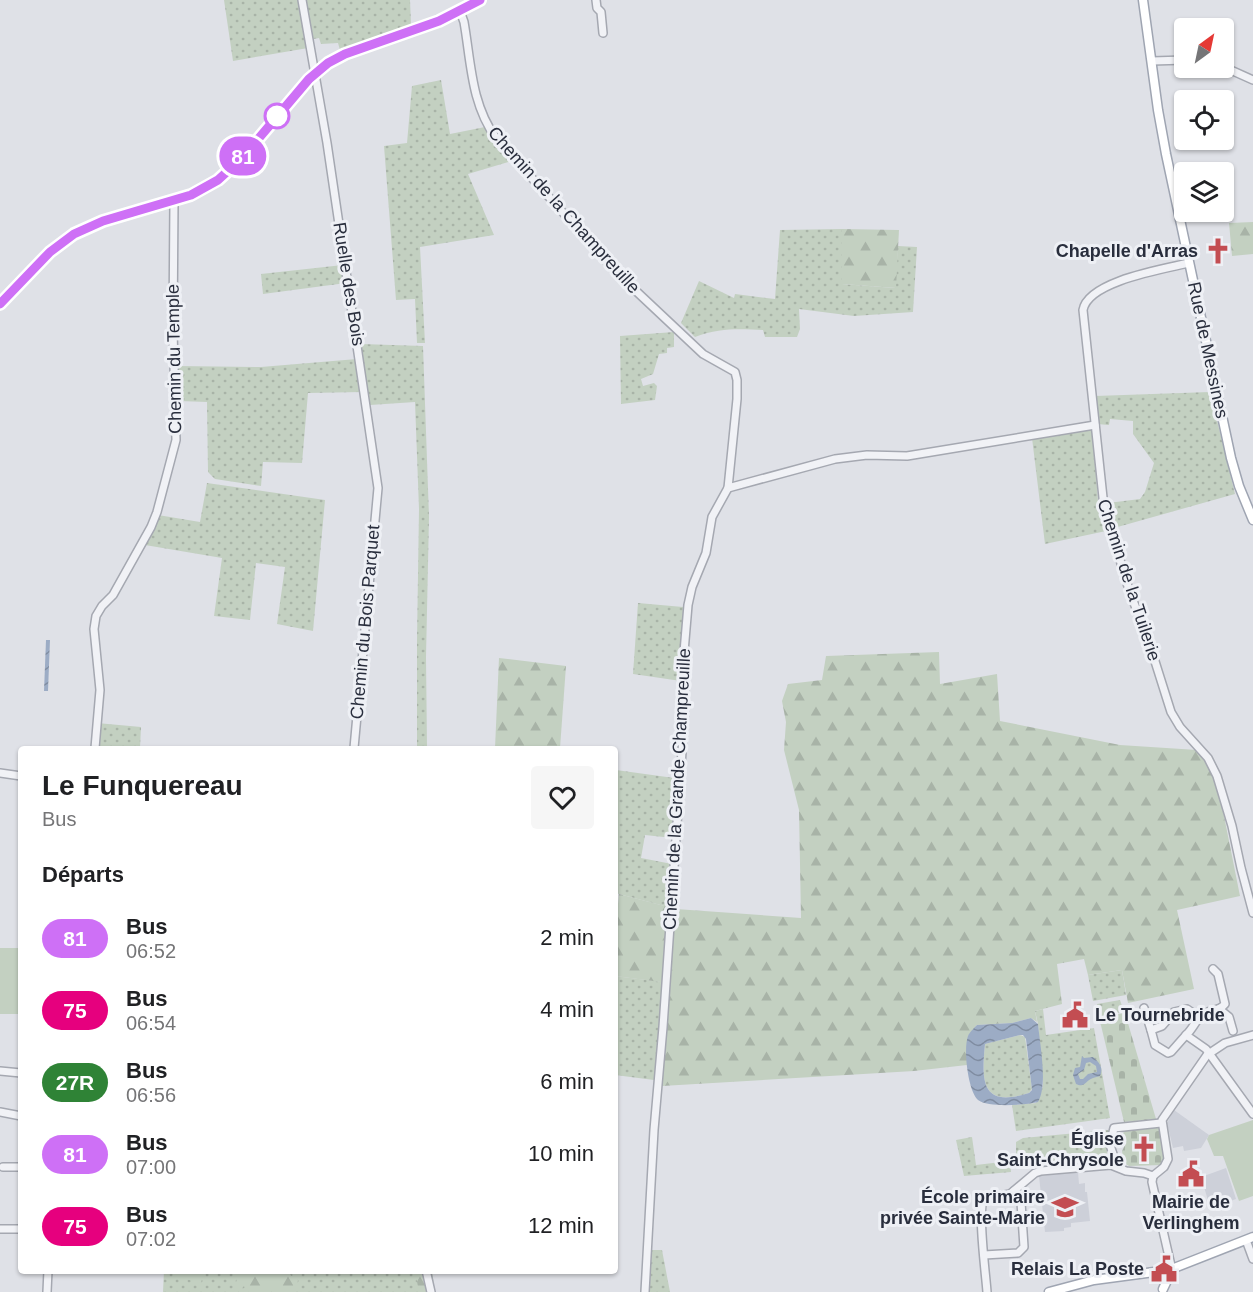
<!DOCTYPE html>
<html lang="fr">
<head>
<meta charset="utf-8">
<style>
  :root { --surface:#fff; --page:#f6f6f6; --text:#202124; --muted:#757577 }
  body { margin:0; font-family:Arial,sans-serif; background:var(--page); color:var(--text); height:100vh; display:flex; flex-direction:column; font-size:22px; white-space:nowrap }
  * { box-sizing:border-box; margin:0 }
  p { font-size:20px; color:var(--muted) }
  .icon { flex:none; width:33px; height:33px; fill:none; stroke:currentColor; stroke-width:2; stroke-linecap:round; stroke-linejoin:round }
  .map { position:relative; flex:1; overflow:hidden }
  .panel { position:absolute; left:18px; top:746px; width:600px; height:528px; display:flex; flex-direction:column; background:var(--surface); border-radius:6px; box-shadow:0 2px 4px #0004 }
  .panel>* { flex:none }
  .badge { padding:0 12px; border-radius:20px; font-size:21px; line-height:39px }
  .needle { width:39px; rotate:33deg }
  .fabs { position:absolute; left:1174px; top:18px; display:grid; gap:12px }
  .fabs a { display:grid; place-items:center; width:60px; height:60px; border-radius:6px; background:var(--surface); box-shadow:0 2px 4px #0004; font-size:30px }
  .map>.badge { position:absolute; translate:-50% -50%; box-shadow:0 0 0 3px #fff }
  h2 { padding:0 24px; font-size:22px; line-height:54px }
  .round { display:grid; place-items:center; flex:none; width:63px; height:63px; border-radius:6px; background:var(--page) }
  .headline { display:flex; align-items:center; justify-content:space-between; height:102px; padding:0 24px }
  h1 { font-size:28px; font-weight:700; line-height:45px }
  ul { padding:0; list-style:none }
  li { display:flex; align-items:center; gap:18px; height:72px; padding:0 24px }
  li div { flex:1 }
  li b { display:block; font-size:22px }
  li em { font-style:normal }
  li .badge { min-width:66px; font-weight:700; text-align:center }
  .map>svg:first-child { display:block }
  .built { fill:#cdd0d9 }
  .green { fill:url(#green-dots) }
  .forest { fill:url(#forest-firs) }
  .cemetery { fill:url(#cemetery-stones) }
  .pitch { fill:#c3d0c1 }
  .water { fill:url(#water-waves); fill-rule:evenodd }
  .lines { fill:none; stroke-linecap:round; stroke-linejoin:round }
  .minor-casing { stroke:#a5a8b1; stroke-width:10 }
  .major-casing { stroke:#9fa5b2; stroke-width:11 }
  .minor { stroke:#f1f2f6; stroke-width:7 }
  .major { stroke:#fff; stroke-width:8 }
  .line-casing { stroke:#fff; stroke-width:14 }
  .line { stroke:#ce70f6; stroke-width:9 }
  .stop-dot { fill:#fff; stroke:#ce70f6; stroke-width:3 }
  .labels { text-anchor:middle; dominant-baseline:central; stroke-width:6; stroke-linejoin:round; paint-order:stroke }
  .street-label { font-size:18px; fill:#292e3d; stroke:#eef0f5 }
  .poi-label { font-size:18px; font-weight:bold; fill:#292e3d; stroke:#eef0f5; text-anchor:end }
</style>
</head>
<body>
<div class="map">
<svg width="1253" height="1292" viewBox="0 0 1253 1292">
  <defs>
    <pattern id="green-dots" width="8" height="8" patternUnits="userSpaceOnUse" patternTransform="scale(1.5)"><rect width="8" height="8" fill="#c3d0c1"/><path d="M2 2h.1M6 6h.1" fill="none" stroke="#a8b3a7" stroke-width="1.8" stroke-linecap="round"/></pattern>
    <pattern id="forest-firs" width="22" height="20" patternUnits="userSpaceOnUse" patternTransform="scale(1.5)"><rect width="22" height="20" fill="#c3d0c1"/><path d="M5 1l3.5 6h-7zM16 11l3.5 6h-7z" fill="#a8b3a7"/></pattern>
    <pattern id="cemetery-stones" width="16" height="16" patternUnits="userSpaceOnUse" patternTransform="scale(1.5)"><rect width="16" height="16" fill="#c3d0c1"/><path d="M2 7V4a2 2 0 0 1 4 0v3zM10 15v-3a2 2 0 0 1 4 0v3z" fill="#a8b3a7"/></pattern>
    <pattern id="water-waves" width="16" height="10" patternUnits="userSpaceOnUse" patternTransform="scale(1.5)"><rect width="16" height="10" fill="#9cacc5"/><path d="M0 5q4-4 8 0t8 0" fill="none" stroke="#7f8ca1"/></pattern>
  </defs>
  <rect width="100%" height="100%" fill="#dfe1e7"/>
  <g class="built">
    <path d="M1174,1110L1209,1135L1201,1148L1184,1151L1183,1146L1173,1148L1167,1123Z"/>
    <path d="M1226,1168L1236,1199L1210,1208L1203,1183L1206,1181L1204,1176Z"/>
    <path d="M1078,1172L1079,1184L1085,1183V1192H1087L1090,1221L1071,1223V1227L1064,1228V1231L1045,1232L1039,1176Z"/>
  </g>
  <g class="green">
    <path d="M224,0H300L308,48L233,61Z"/>
    <path d="M305,0H410L411,25L340,50L338,43L321,44L319,38L313,39Z"/>
    <path d="M441,80L450,134L485,127L512,161L468,174L494,235L420,247L425,343H417L415,299L396,300L384,146L407,143L412,86Z"/>
    <path d="M842,229V284L895,288L898,246L917,247L913,312L854,316L799,309L800,329L797,337H765L763,330C737,329 720,328 695,337L681,323L699,281L734,298L735,294L775,299L780,230Z"/>
    <path d="M343,265L346,283L263,294L261,274Z"/>
    <path d="M674,332V347L667,348V353L659,354L653,374L641,379L643,386L654,383L657,386L655,400L621,404L620,336Z"/>
    <path d="M361,344L423,346L429,517L426,657L427,748H417V640L419,509L415,402L370,405Z"/>
    <path d="M357,359L362,392L308,393L302,463L263,462L261,486L215,479L208,472L207,402L179,401L176,366L261,367Z"/>
    <path d="M1210,392L1235,494L1114,528L1108,503L1140,499L1145,492L1154,463L1133,434V421L1110,419L1109,425L1097,424L1095,396Z"/>
    <path d="M1089,428L1093,433L1098,501L1106,531L1045,544L1032,438Z"/>
    <path d="M207,483L325,500L313,631L277,624L285,567L256,563L250,620L214,616L222,558L145,545L158,515L200,522Z"/>
    <path d="M638,603L683,607L681,681L633,674Z"/>
    <path d="M97,723L141,727L140,748H97Z"/>
    <path d="M616,770L674,778L673,838L645,835L641,858L672,864L668,907L615,893Z"/>
    <path d="M1122,970L1126,995L1093,1001L1088,975Z"/>
    <path d="M615,976L663,982L654,1080L615,1075Z"/>
    <path d="M1120,1000L1124,1012L1100,1016L1097,1004Z"/>
    <path d="M1043,1009L1046,1035L1094,1028L1110,1118L1016,1131L1012,1105L1036,1103L1043,1086L1038,1024L1035,1011Z"/>
    <path d="M1020,1035L1025,1037L1032,1089L1029,1093C982,1108 981,1083 985,1044Z"/>
    <path d="M1109,1130L1106,1138L1109,1159L1040,1165L1035,1168L1021,1165L1016,1159V1142L1023,1138Z"/>
    <path d="M972,1137L976,1165L1010,1161L1011,1172L964,1176L956,1140Z"/>
    <path d="M652,1250H662L670,1292H649Z"/>
    <path d="M164,1270L423,1271L428,1292H163Z"/>
  </g>
  <g class="forest">
    <path d="M1253,222V254L1232,256L1229,223Z"/>
    <path d="M842,229L899,230L896,288L842,284Z"/>
    <path d="M939,652L940,684L997,674L1000,721L1120,745L1197,750L1210,765L1223,811L1240,896L1177,910L1194,989L1128,1003L1122,970L1088,975L1084,959L1057,964L1062,1004L1035,1011L1037,1022L1031,1018L1012,1023L977,1025L968,1036L967,1065L914,1071L662,1086L668,983L615,976V933L619,894L676,909L801,918L799,810L784,750L786,722L782,701L788,684L822,680L826,656Z"/>
    <path d="M499,658L566,666L560,748H495Z"/>
    <path d="M239,1271H289L291,1276L297,1277L298,1281L292,1292H249L244,1286L239,1292H236L234,1290Z"/>
    <path d="M415,1271H432L435,1292H419Z"/>
  </g>
  <g class="cemetery">
    <path d="M1125,1013L1156,1119L1124,1122L1099,1017Z"/>
    <path d="M1157,1127L1160,1128C1163,1140 1168,1154 1162,1165L1129,1166L1124,1163L1122,1151L1126,1143L1123,1139V1133L1126,1130Z"/>
  </g>
  <g class="pitch">
    <rect x="0" y="948" width="21" height="66"/>
    <path d="M1253,1120V1196L1239,1201L1223,1156H1214L1207,1139L1209,1135Z"/>
    <path d="M180,1270L204,1271L201,1283L178,1277Z"/>
  </g>
  <g class="water">
    <path d="M46,640H50L48,691H44Z"/>
    <path d="M1031,1018L1038,1024C1040,1045 1048,1085 1038,1102C1026,1105 988,1108 978,1100C968,1091 963,1049 968,1036C969,1033 974,1028 977,1025L1012,1023ZM1020,1035H1023L1026,1039L1032,1090L1029,1093C982,1108 981,1083 985,1044Z"/>
    <path d="M1082,1056L1084,1058L1093,1057C1099,1062 1104,1068 1100,1076C1098,1077 1095,1077 1093,1078C1085,1081 1085,1088 1076,1084L1073,1075L1075,1068L1080,1067ZM1090,1062L1096,1066L1097,1072L1088,1074L1083,1079H1080L1078,1074L1084,1070L1086,1063Z"/>
  </g>
  <g class="lines">
    <g class="minor-casing">
      <g id="minor">
        <path d="M302,0L327,143L378,488L354,748"/>
        <path d="M596,0L597,8L601,12L603,33"/>
        <path d="M460,11L464,22C471,62 471,104 496,138L619,275L703,354L735,372L737,380V399L728,488L712,517L706,553L692,587L688,605L684,652L685,708L663,1027L654,1130L645,1292"/>
        <path d="M1152,61L1185,60"/>
        <path d="M1224,67L1253,80"/>
        <path d="M1189,263C1164,269 1088,281 1083,310L1104,507L1130,593L1147,636L1171,712L1180,727L1208,758L1217,776L1232,826L1241,868L1253,913"/>
        <path d="M0,304L49,252L73,234L103,221L191,195L218,180L242,158L309,79L328,63L345,54L439,21L480,0"/>
        <path d="M728,488L835,459L867,455L907,456L1095,425"/>
        <path d="M95,748L100,690L94,629L96,616L102,606L113,595L151,527L157,512L176,440L173,330L174,201"/>
        <path d="M0,773L21,776"/>
        <path d="M1213,969L1218,974L1225,1004C1219,1012 1209,1009 1202,1015C1195,1021 1193,1029 1186,1035L1206,1049L1253,1114"/>
        <path d="M1144,1008L1151,1030"/>
        <path d="M1219,1009L1229,1017L1233,1031"/>
        <path d="M1186,1035L1171,1052L1168,1053L1155,1045L1151,1030L1162,1026L1174,1012L1187,1009L1200,1018"/>
        <path d="M0,1071L21,1073"/>
        <path d="M0,1112L21,1116"/>
        <path d="M1117,1166L1110,1145L1114,1128L1161,1123"/>
        <path d="M3,1167H21"/>
        <path d="M1153,1176L1164,1167L1168,1159L1162,1120L1207,1055L1225,1043L1253,1035"/>
        <path d="M1153,1176L1152,1182L1172,1270"/>
        <path d="M0,1229H21"/>
        <path d="M1246,1240L1253,1259"/>
        <path d="M984,1255L1018,1253L1024,1247L1021,1202L1014,1191"/>
        <path d="M426,1270L431,1292"/>
        <path d="M47,1292L48,1270"/>
        <path d="M987,1292C986,1276 977,1209 984,1199L1010,1194L1035,1173L1041,1171L1111,1165L1126,1171L1144,1173L1153,1176"/>
      </g>
    </g>
    <g class="major-casing">
      <g id="major">
        <path d="M1143,0L1158,110L1166,154L1231,458L1239,486L1253,520"/>
        <path d="M1163,1289L1172,1270"/>
        <path d="M1049,1292L1094,1280L1169,1270L1253,1237"/>
      </g>
    </g>
    <use href="#minor" class="minor"/>
    <use href="#major" class="major"/>
  </g>
  <g class="lines">
    <g class="line-casing">
      <path id="line" d="M0,304L50,252L74,234L103,221L191,195L218,180L242,158L309,79L328,63L345,54L439,21L480,0"/>
    </g>
    <use href="#line" class="line"/>
  </g>
  <defs>
    <g id="church-bare" transform="scale(2.07)"><path d="M-1.2-6h2.4v3.5h3.3v2.4h-3.3V6h-2.4V-.1h-3.3v-2.4h3.3Z" fill="#c34d52" stroke="#eef0f5" stroke-width="2.5" paint-order="stroke"/></g>
    <g id="civic-bare" transform="scale(2.07)"><path d="M-.6-6.5H3V-4.5H.6V-3L4-1V1h2V6H-6V1h2V-1L-.6-3ZM-1.2 2.5V6h2.4V2.5Z" fill="#c34d52" stroke="#eef0f5" stroke-width="2.5" paint-order="stroke"/></g>
    <g id="school-bare" transform="scale(2.07)"><path d="M0-5L7-2L0 1L-7-2ZM-4 1L0 2.5L4 1V4Q0 6-4 4Z" fill="#c34d52" stroke="#eef0f5" stroke-width="2.5" paint-order="stroke"/></g>
  </defs>
  <g fill-rule="evenodd">
    <use href="#church-bare" x="1218" y="251"/>
    <use href="#civic-bare" x="1075" y="1015"/>
    <use href="#church-bare" x="1144" y="1149"/>
    <use href="#civic-bare" x="1191" y="1174"/>
    <use href="#school-bare" x="1065" y="1207"/>
    <use href="#civic-bare" x="1164" y="1269"/>
  </g>
  <circle class="stop-dot" cx="277" cy="116" r="12"/>
  <g class="labels">
    <g class="street-label">
      <text transform="translate(564 210) rotate(48)">Chemin de la Champreuille</text>
      <text transform="translate(349 284) rotate(81)">Ruelle des Bois</text>
      <text transform="translate(1208 350) rotate(78)">Rue de Messines</text>
      <text transform="translate(174 359) rotate(-91)">Chemin du Temple</text>
      <text transform="translate(1129 580) rotate(72)">Chemin de la Tuilerie</text>
      <text transform="translate(365 622) rotate(-85)">Chemin du Bois Parquet</text>
      <text transform="translate(677 789) rotate(-87)">Chemin de la Grande Champreuille</text>
    </g>
    <g class="poi-label">
      <text x="1198" y="251">Chapelle d'Arras</text>
      <text x="1095" y="1015" text-anchor="start">Le Tournebride</text>
      <text x="1124" y="1139">Église<tspan x="1124" dy="21">Saint-Chrysole</tspan></text>
      <text x="1045" y="1197">École primaire<tspan x="1045" dy="21">privée Sainte-Marie</tspan></text>
      <text x="1191" y="1202" text-anchor="middle">Mairie de<tspan x="1191" dy="21">Verlinghem</tspan></text>
      <text x="1144" y="1269">Relais La Poste</text>
    </g>
  </g>
</svg>
<div class="fabs">
<a><svg class="needle" viewBox="-14 -14 28 28"><path d="M0-13l5 13h-10z" fill="#e53935"/><path d="M0 13l5-13h-10z" fill="#757577"/></svg></a>
<a><svg class="icon" aria-label="locate" viewBox="0 0 24 24"><circle cx="12" cy="12" r="6"/><path d="M12 2v4M12 18v4M2 12h4M18 12h4"/></svg></a>
<a><svg class="icon" aria-label="layers" viewBox="0 0 24 24"><path d="M12 4l9 5-9 5-9-5zM3 14l9 5 9-5"/></svg></a>
</div>
<b class="badge" style="left:243px;top:156px;background:#ce70f6;color:#fff">81</b>
<section class="panel">
<div class="headline"><div><h1>Le Funquereau</h1><p>Bus</p></div><a class="round"><svg class="icon" aria-label="heart" viewBox="0 0 24 24"><path d="M12 20l-8-8c-3-5 5-10 8-4 3-6 11-1 8 4z"/></svg></a></div>
<h2>Départs</h2>
<ul>
<li><span class="badge" style="background:#ce70f6;color:#fff">81</span><div><b>Bus</b><p>06:52</p></div><em>2 min</em></li>
<li><span class="badge" style="background:#e6007e;color:#fff">75</span><div><b>Bus</b><p>06:54</p></div><em>4 min</em></li>
<li><span class="badge" style="background:#2f8336;color:#fff">27R</span><div><b>Bus</b><p>06:56</p></div><em>6 min</em></li>
<li><span class="badge" style="background:#ce70f6;color:#fff">81</span><div><b>Bus</b><p>07:00</p></div><em>10 min</em></li>
<li><span class="badge" style="background:#e6007e;color:#fff">75</span><div><b>Bus</b><p>07:02</p></div><em>12 min</em></li>
</ul>
</section>
</div>
</body>
</html>
